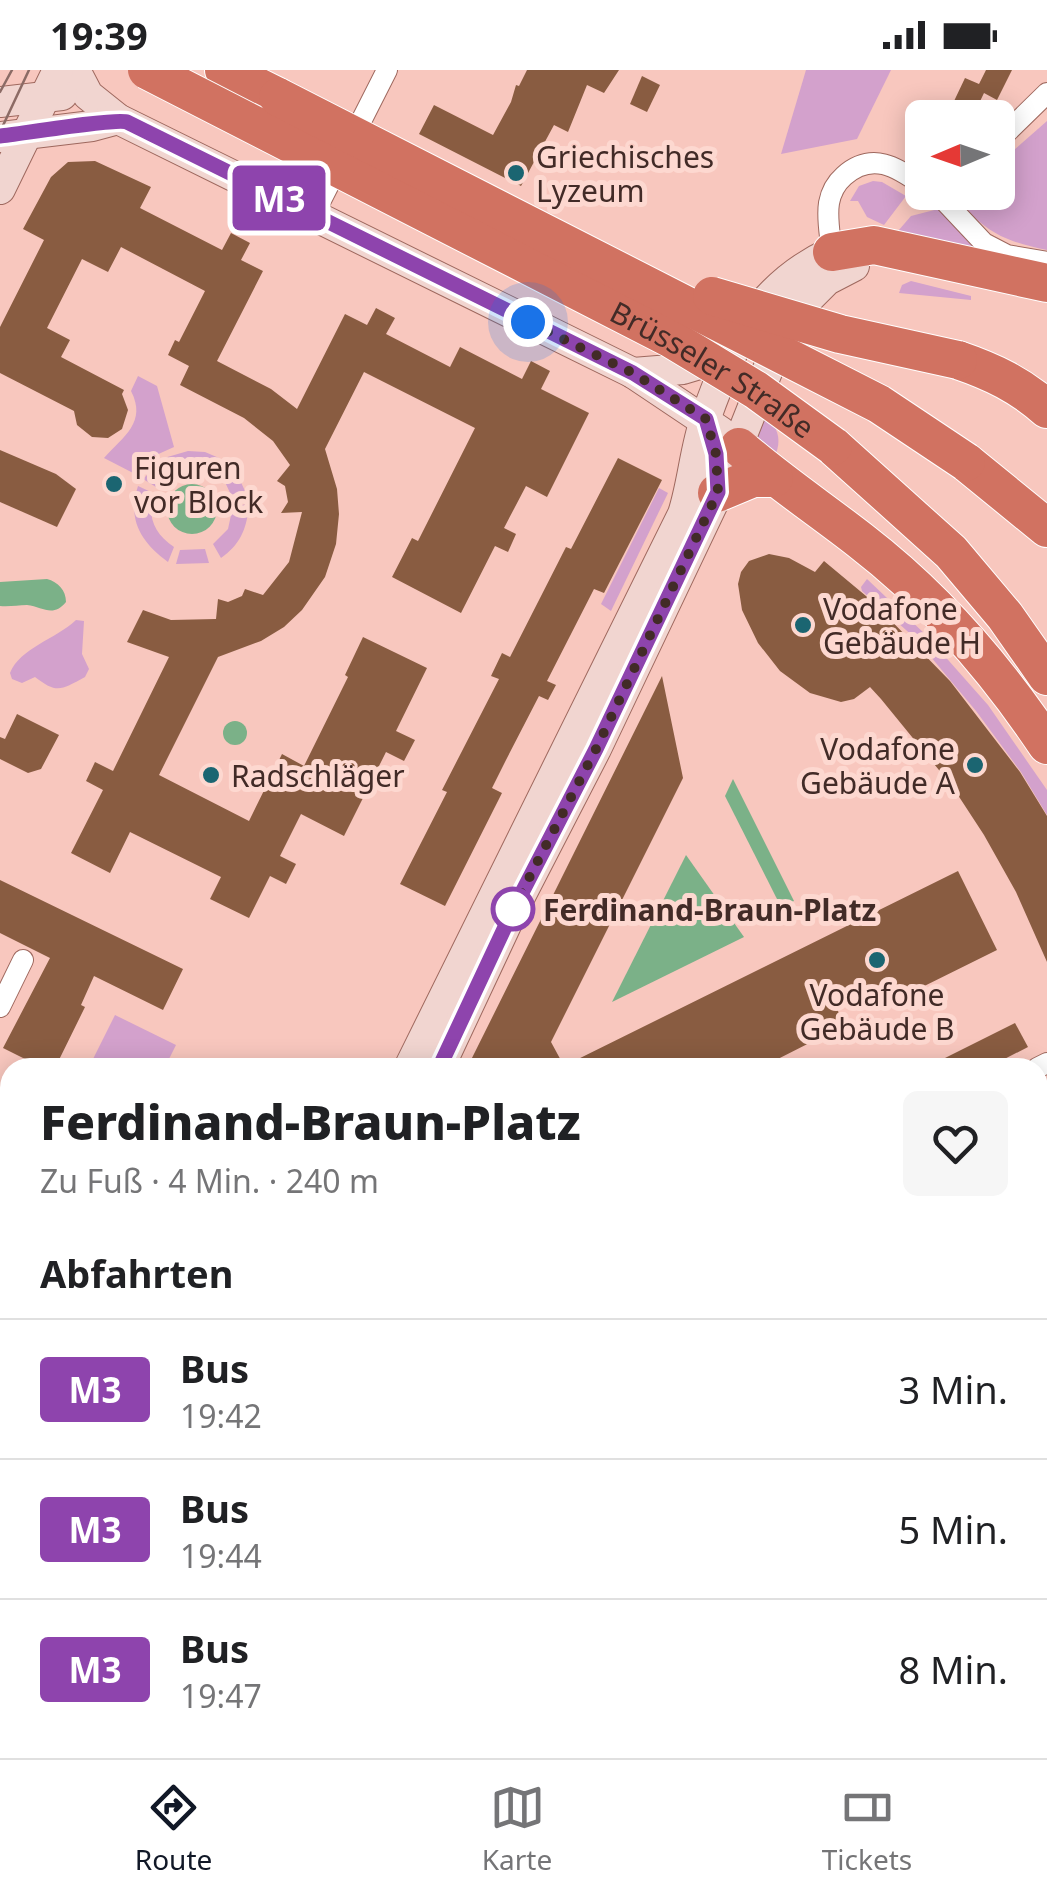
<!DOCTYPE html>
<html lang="de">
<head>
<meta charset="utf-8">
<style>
  :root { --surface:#fff; --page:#f6f6f6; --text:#202124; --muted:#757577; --line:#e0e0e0; --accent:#111827 }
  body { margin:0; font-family:"Noto Sans",sans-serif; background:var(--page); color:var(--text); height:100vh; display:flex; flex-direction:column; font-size:38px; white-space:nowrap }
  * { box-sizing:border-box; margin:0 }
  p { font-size:32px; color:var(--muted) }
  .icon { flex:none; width:55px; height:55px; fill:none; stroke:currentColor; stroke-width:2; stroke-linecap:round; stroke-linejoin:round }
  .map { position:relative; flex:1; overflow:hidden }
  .drawer { position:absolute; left:0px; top:988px; width:1048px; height:702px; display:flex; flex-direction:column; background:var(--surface); border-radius:30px 30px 0 0; box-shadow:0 5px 25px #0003 }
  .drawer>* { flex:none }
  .badge { padding:0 20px; border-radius:8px; font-size:35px; line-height:65px }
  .needle { width:65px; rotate:268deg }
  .fabs { position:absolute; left:905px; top:30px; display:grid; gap:20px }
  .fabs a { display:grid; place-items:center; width:110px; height:110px; border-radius:15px; background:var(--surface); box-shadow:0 5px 25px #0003; font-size:50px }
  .you { position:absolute; width:50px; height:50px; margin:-25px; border:8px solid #fff; border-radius:50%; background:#1a73e8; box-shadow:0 0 0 15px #1a73e833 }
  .map>.badge { position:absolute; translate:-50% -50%; box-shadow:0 0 0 5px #fff }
  h2 { padding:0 40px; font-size:38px; line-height:90px }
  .round { display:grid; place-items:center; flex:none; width:105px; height:105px; border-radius:15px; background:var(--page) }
  .head { display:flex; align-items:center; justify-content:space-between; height:170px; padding:0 40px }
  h1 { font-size:48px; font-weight:800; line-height:75px }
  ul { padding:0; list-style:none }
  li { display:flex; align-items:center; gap:30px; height:140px; padding:0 40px; border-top:2px solid var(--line) }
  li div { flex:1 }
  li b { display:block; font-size:38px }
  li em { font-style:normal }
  li .badge { min-width:110px; font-weight:700; text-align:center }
  .status { display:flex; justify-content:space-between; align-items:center; height:70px; padding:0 50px; background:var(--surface); direction:ltr }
  .status svg { height:28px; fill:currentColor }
  .menu { display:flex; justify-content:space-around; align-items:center; height:140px; border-top:2px solid var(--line); background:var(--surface); font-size:28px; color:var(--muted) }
  .menu a { display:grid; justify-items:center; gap:5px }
  .menu .current { color:var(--accent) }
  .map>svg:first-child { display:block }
  .green { fill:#d3a1cc }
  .water { fill:#7bb188 }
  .building { fill:#895c41 }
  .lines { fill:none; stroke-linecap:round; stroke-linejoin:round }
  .street-casing { stroke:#9e685e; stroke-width:22 }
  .secondary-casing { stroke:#9e685e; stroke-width:32 }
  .highway-casing { stroke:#fff; stroke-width:40 }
  .street { stroke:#fff; stroke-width:20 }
  .secondary { stroke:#f1d5d0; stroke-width:30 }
  .highway { stroke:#d17261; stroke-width:38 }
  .tram { stroke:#8c6b65; stroke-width:2.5 }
  .highway-bridge-casing { stroke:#fff; stroke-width:40; stroke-linecap:butt }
  .highway-bridge { stroke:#d17261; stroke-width:38 }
  .line-casing { stroke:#fff; stroke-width:22 }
  .line { stroke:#8e44ad; stroke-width:15 }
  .walk { stroke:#422b27; stroke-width:10; stroke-dasharray:0 18 }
  .poi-dot { fill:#1b6571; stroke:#fdd8d0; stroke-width:4 }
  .stop-dot { fill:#fff; stroke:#8e44ad; stroke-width:5 }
  .labels { text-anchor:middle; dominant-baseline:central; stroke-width:10; stroke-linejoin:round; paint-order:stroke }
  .poi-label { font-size:30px; fill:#422b27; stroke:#fdd8d0; text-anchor:start }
  .street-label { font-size:30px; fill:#422b27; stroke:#fdd8d0 }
  .stop-label { font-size:30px; font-weight:bold; fill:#422b27; stroke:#fdd8d0; text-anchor:start }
</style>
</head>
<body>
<div class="status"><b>19:39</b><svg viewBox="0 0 49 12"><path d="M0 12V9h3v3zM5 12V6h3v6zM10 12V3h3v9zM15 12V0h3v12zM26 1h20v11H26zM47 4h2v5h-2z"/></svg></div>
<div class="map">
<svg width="1047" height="1688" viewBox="0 0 1047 1688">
  <rect width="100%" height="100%" fill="#f8c7be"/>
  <g class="green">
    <path d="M806,0H891L857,69L781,84Z"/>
    <path d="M1047,51V180C1007,172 982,162 958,127L964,123L998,122V94Z"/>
    <path d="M873,111L882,112L906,126L884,155L867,147L858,131H850L859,116Z"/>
    <path d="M946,137L992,181L892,168L911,146Z"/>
    <path d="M911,211L971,226V230L899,223L902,215Z"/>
    <path d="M138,306L157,316L174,377L154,386L137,405L104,388C124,366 147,352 131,321Z"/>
    <path d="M761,340C776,355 784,367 774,388L753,380Z"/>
    <path d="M188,381L205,382L219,388L212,402C190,390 171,399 156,417L143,409L164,388Z"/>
    <path d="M226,394L239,408L245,421L231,425L225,412L217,406Z"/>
    <path d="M138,416L153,423C147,446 154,464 174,477L168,492C141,472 127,450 138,416Z"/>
    <path d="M659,418L668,423L611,541L601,534Z"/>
    <path d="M249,434C247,458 241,474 221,488L213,474L228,459L233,436Z"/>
    <path d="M205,479L209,493L176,494L180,480Z"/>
    <path d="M867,509L926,565L988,635L1047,720V745L1021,702L976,641L915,568L862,521L861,517Z"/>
    <path d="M76,550L84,551L82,584L89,599L85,607C61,620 57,624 35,607L22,613L12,609L10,603C20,578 56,569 76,550Z"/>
    <path d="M115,945L176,975L165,997H89Z"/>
    <path d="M1038,1020L1047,1022V1676L1038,1677V1127L1044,1123Z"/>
    <path d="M0,1216L10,1221L9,1310L0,1305Z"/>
    <path d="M0,1354L10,1363V1401L0,1396Z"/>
    <path d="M733,1680H924L735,1686Z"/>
  </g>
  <g class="water">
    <circle cx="192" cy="439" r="25"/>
    <path d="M47,509C58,512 66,520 66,532C53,548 43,537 27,535C18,535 9,537 0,536V512Z"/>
    <circle cx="235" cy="663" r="12"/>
    <path d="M733,709L794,831L781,837L725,726Z"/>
    <path d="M686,785L744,867L612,932Z"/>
  </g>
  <g class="building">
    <path d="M527,0H619L604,23L587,15L568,62L554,55L521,116L419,64L434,35L493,65L511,32L516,15L519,16Z"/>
    <path d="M986,0H1012L997,30L984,23L972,48H946L965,8L979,14Z"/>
    <path d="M642,6L660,15L647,42L630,34Z"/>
    <path d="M95,91L151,117L140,138L222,180L231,163L250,173L241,190L263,201L217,291L271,319L297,339L345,244L367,255L376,238L395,248L386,264L450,297L460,277L522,309L531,291L550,301L541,319L589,343L547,427L526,416L504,458L516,464L508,482L495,476L461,543L392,507L412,468L418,471L475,358L364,302L325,379L337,419L339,444L336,474L325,507L302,540L284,557L261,571L218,587L159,705L249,751L282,684L304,696L348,607L345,605L363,567L427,598L396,661L415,670L404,691L386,682L344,766L301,744L280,786L296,794L286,814L270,806L249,848L210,829L221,807L130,762L110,803L71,783L103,720L86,711L95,692L113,701L169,587L127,572L143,540L171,550L216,549L218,529L228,532L242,526L245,519L263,525L289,492L302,442L281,443L288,432L285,416L277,411L290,395L273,371L244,348L180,315L189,296L168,285L175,270L179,272L205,221L121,177L108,202L82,189L47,258L70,270L61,287L124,320L122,324L128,340L122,359L108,368L92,367L77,355L74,341L0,303V257L44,170L23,159L51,107L68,92Z"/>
    <path d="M0,380L56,404L76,419L57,457L0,432Z"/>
    <path d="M618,388L662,410L604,523L594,519L547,611L556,615L548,630L539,626L506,690L492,718L502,723L445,836L400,814L447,722L442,720L499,609L491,606L502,583L510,587L566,477L571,479Z"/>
    <path d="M769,484L789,488L815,502L824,491L872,531L950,611L1020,702L1047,746V892L1016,822L984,765L952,716L881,629L870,617L854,629L841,632L810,623L780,601L758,573L742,540L738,514L741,502L749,491Z"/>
    <path d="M662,606L683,708L551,972L564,996L958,801L997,880L888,934L880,918L837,939L845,955L760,998H467Z"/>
    <path d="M17,644L59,665L41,699L28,703L0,689V667L5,669Z"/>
    <path d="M0,810L183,899L163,940L94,906L81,935L85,937L55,998H43L3,978L50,888L0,863Z"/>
    <path d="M1015,953L1028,977L987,998H925Z"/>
  </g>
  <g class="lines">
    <g class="street-casing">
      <g id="street">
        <path d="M998,71L1047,23"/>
        <path d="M936,122L984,173L1007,185L1047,192"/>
        <path d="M313,146L387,0"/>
        <path d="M832,190C832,171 826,152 829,133C831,122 836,113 844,106C872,81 897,97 922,115"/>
        <path d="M0,937L23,890"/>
        <path d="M1037,998L1047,993"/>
        <path d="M0,1080L10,1085"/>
        <path d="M702,1688V1680"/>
      </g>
    </g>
    <g class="secondary-casing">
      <g id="secondary">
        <path d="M75,0L88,25L118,49L633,303L721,362"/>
        <path d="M0,32L62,25"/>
        <path d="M0,67L92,56L118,49"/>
        <path d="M0,119L58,0"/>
        <path d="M633,303L683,299L723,287"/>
        <path d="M409,998L683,444C693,413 695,378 706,347C732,273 759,216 832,182"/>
        <path d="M439,998L513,840L596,679L724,410L788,249L827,210L854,196"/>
        <path d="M0,1663L10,1664"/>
        <path d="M279,1680L383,1688"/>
        <path d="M158,1688L160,1680"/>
      </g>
    </g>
    <g class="highway-casing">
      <g id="highway">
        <path d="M224,0L278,27"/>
        <path d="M832,182L874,175L1047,213"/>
        <path d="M958,290C993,302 1020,315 1047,339"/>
        <path d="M833,376L951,482L1005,546L1047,606"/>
        <path d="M739,377C778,411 820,439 861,471C935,528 995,597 1047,675"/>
        <path d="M966,392L1047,458"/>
        <path d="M717,423L753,408H774"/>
      </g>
    </g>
    <use href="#street" class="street"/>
    <use href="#secondary" class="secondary"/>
    <use href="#highway" class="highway"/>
    <g class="tram">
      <path d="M0,22L12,0"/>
      <path d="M0,62L29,0"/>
    </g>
    <g class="highway-bridge-casing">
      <g id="highway-bridge">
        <path id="s1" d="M147,0L670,268L756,320L833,376"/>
        <path d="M278,27L879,334L966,392"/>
        <path d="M712,226L840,264L958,290"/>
      </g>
    </g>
    <use href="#highway-bridge" class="highway-bridge"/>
  </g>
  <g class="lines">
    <g class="line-casing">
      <path id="line" d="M0,66C19,64 117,48 127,52L633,303L706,349L716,384L718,422L596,679L513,840L439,998"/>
    </g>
    <use href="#line" class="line"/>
    <path class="walk" d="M513,839L596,679L718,422L716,384L706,349L633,303L528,252"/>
  </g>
  <g class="poi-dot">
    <circle cx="516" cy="103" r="10"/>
    <circle cx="114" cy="414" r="10"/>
    <circle cx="803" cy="555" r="10"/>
    <circle cx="975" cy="695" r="10"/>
    <circle cx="211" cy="705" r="10"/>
    <circle cx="877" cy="890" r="10"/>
  </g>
  <circle class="stop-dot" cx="513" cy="839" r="20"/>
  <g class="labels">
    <g class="poi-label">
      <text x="536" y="86">Griechisches<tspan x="536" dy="34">Lyzeum</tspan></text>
      <text x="134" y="397">Figuren<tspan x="134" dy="34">vor Block</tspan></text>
      <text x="823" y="538">Vodafone<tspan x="823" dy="34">Gebäude H</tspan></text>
      <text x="955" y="678" text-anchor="end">Vodafone<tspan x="955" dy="34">Gebäude A</tspan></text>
      <text x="231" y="705">Radschläger</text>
      <text x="877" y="924" text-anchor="middle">Vodafone<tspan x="877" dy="34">Gebäude B</tspan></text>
    </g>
    <g class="street-label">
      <text stroke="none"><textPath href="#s1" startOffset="640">Brüsseler Straße</textPath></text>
    </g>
    <g class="stop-label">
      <text x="543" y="839">Ferdinand-Braun-Platz</text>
    </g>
  </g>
</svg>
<div class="fabs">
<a><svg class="needle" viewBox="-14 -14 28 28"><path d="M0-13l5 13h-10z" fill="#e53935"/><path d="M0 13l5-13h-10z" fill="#757577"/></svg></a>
</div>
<div class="you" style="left:528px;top:252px"></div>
<b class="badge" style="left:279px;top:128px;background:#8e44ad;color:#fff">M3</b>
<section class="drawer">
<div class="head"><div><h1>Ferdinand-Braun-Platz</h1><p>Zu Fuß · 4 Min. · 240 m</p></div><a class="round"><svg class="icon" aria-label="heart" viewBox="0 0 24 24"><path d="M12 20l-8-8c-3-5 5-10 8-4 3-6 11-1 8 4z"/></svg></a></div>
<h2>Abfahrten</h2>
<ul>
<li><span class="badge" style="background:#8e44ad;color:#fff">M3</span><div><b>Bus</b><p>19:42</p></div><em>3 Min.</em></li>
<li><span class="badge" style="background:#8e44ad;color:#fff">M3</span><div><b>Bus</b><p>19:44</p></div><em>5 Min.</em></li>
<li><span class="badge" style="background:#8e44ad;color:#fff">M3</span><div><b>Bus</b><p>19:47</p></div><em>8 Min.</em></li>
</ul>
</section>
</div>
<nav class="menu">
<a class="current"><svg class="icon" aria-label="directions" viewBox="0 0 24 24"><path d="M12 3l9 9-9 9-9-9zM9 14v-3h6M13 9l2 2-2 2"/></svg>Route</a>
<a><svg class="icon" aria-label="map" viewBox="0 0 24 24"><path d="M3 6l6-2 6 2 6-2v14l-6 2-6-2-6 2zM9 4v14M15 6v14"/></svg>Karte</a>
<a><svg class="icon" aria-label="tickets" viewBox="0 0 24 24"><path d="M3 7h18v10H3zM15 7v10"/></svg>Tickets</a>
</nav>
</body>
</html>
